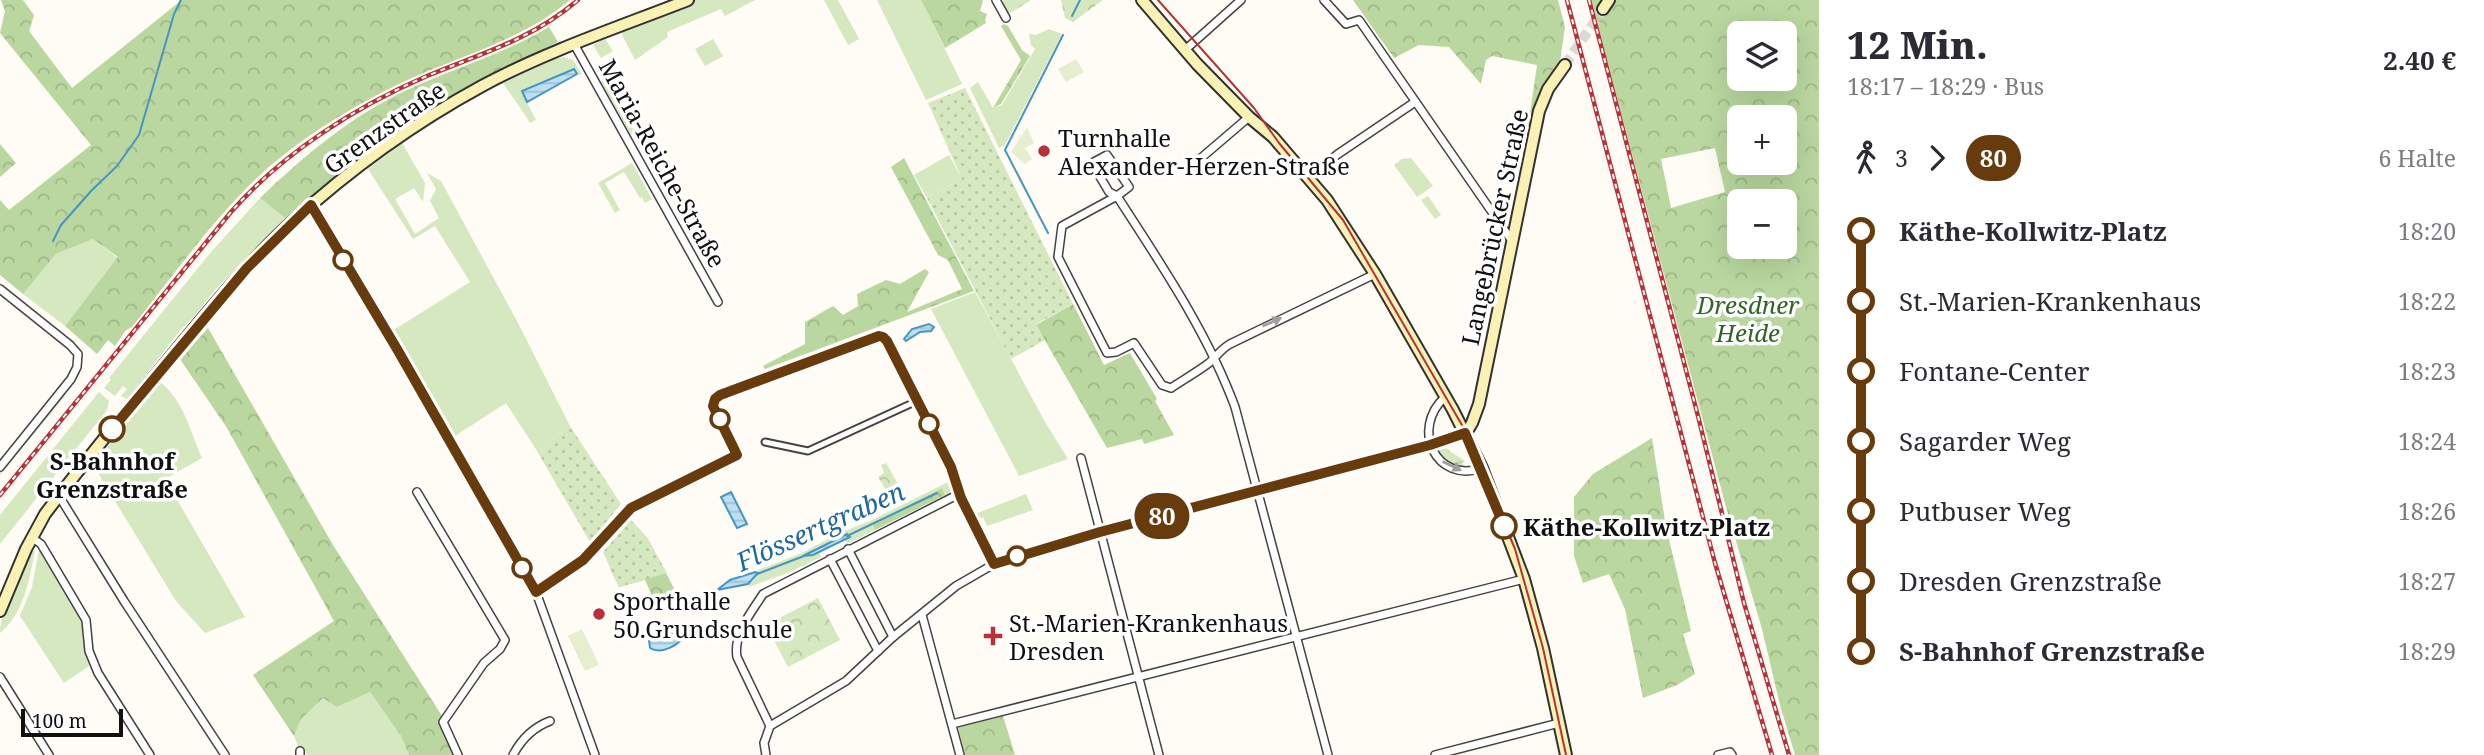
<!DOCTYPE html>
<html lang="de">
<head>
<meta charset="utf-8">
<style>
  :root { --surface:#fff; --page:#f2f2f3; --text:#2b2b33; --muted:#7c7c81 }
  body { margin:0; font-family:"Noto Serif",serif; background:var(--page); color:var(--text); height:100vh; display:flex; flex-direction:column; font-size:26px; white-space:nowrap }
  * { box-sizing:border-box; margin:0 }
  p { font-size:23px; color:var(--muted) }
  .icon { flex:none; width:38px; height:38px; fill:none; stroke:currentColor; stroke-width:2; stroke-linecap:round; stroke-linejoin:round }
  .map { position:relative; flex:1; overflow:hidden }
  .side { display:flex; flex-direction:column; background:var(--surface); width:665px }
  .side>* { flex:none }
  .badge { padding:0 14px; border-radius:23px; font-size:24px; line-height:46px }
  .controls { position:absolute; left:1727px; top:21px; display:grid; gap:14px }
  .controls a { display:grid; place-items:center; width:70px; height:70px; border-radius:10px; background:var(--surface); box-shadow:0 7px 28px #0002; font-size:35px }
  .scale { position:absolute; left:21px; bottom:18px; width:102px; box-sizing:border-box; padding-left:7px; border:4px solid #101010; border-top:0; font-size:19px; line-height:24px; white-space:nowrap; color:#101010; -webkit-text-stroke:5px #fff; paint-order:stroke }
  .map>.badge { position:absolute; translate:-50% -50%; box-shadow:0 0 0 4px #fff }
  .legs { display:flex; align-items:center; gap:10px; height:77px; padding:0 28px; font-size:23px }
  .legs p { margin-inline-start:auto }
  .overview { display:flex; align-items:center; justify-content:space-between; height:119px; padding:0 28px }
  h1 { font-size:38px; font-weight:800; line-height:52px }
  ul { padding:0 28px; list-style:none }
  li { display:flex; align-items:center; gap:24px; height:70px; font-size:26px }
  li i { display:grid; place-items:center; width:10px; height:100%; margin:0 9px; background:currentColor }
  li i::after { content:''; width:18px; height:18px; margin:-9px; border:5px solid; border-radius:50%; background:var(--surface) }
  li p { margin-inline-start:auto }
  li:first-child i { background:linear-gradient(#0000 50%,currentColor 0) }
  li:last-child i { background:linear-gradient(currentColor 50%,#0000 0) }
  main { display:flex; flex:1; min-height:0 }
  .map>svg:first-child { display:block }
  .grass { fill:#d5e8bf }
  .forest { fill:url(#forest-crowns); fill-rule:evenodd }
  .park { fill:url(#park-crowns) }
  .garden { fill:url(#garden-dots) }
  .pitch { fill:#e5efd0 }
  .water { fill:url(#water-rules); stroke:#4795c5; stroke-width:2 }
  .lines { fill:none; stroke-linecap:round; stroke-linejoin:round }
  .stream { stroke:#4795c5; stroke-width:2 }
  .secondary-tunnel { stroke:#dad9d2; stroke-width:10; stroke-dasharray:10 5; stroke-linecap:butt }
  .pedestrian-casing { stroke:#434343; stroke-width:9 }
  .minor-casing { stroke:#434343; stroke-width:10 }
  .secondary-casing { stroke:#323232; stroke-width:14 }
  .pedestrian { stroke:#fff; stroke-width:5 }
  .minor { stroke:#fff; stroke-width:7 }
  .secondary { stroke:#faf1b4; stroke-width:10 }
  .tram { stroke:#b93038; stroke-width:2 }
  .rail-casing { stroke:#b93038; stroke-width:4.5 }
  .rail { stroke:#fff; stroke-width:2; stroke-dasharray:5; stroke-linecap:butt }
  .oneway { fill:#9f9f9f }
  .line-1-casing { stroke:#fff; stroke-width:16 }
  .line-1 { stroke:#683b0c; stroke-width:10 }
  .poi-dot { fill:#b93038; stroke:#fff; stroke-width:2.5 }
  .stop-1-dot { fill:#fff; stroke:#683b0c; stroke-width:3.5 }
  .labels { text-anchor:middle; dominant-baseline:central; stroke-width:7; stroke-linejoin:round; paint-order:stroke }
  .street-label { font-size:24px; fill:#101010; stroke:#fff }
  .poi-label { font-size:24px; fill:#101010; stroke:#fff; text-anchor:start }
  .park-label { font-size:24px; font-style:italic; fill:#326524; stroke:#fff }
  .stop-label { font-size:24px; font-weight:bold; fill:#101010; stroke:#fff }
  .water-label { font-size:26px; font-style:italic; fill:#20679c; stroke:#fff }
</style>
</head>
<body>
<main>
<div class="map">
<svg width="1819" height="755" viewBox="0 0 1819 755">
  <defs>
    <pattern id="forest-crowns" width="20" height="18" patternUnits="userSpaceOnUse" patternTransform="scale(1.75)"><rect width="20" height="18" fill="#b9d79f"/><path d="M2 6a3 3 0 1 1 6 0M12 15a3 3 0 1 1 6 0" fill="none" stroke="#9eb888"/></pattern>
    <pattern id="park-crowns" width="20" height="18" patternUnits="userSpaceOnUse" patternTransform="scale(1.75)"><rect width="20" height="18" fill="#d5e8bf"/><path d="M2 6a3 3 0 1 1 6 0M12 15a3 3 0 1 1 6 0" fill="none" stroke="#b6c6a3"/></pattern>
    <pattern id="garden-dots" width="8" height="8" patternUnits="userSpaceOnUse" patternTransform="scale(1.75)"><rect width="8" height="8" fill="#d5e8bf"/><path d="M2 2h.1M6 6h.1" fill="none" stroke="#b6c6a3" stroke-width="1.8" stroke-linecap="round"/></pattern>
    <pattern id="water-rules" width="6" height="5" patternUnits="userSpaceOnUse" patternTransform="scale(1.75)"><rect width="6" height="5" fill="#bcdff3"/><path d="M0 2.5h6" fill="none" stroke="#a1becf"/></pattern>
  </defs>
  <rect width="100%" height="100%" fill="#fefcf4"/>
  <g class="grass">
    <path d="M688,0H755L725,16L721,9L667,32L668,37L635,60L618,27Z"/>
    <path d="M824,0H838L859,39L848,45Z"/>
    <path d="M877,0H921L962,84L926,100Z"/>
    <path d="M1049,29L1062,34L1005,145L999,148L970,88L978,82L993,108L1002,105L1035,49L1031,45L1029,34L1036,35Z"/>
    <path d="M605,39L613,51L601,58L593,45Z"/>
    <path d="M713,39L723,56L705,66L695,49Z"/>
    <path d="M564,57L573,60L582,74L579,75L574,69L524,97L536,120L530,123C522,109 512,97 503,83L554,59Z"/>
    <path d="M604,80L636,133L631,135L601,82Z"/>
    <path d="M402,143L425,183L423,202L414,188L395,199L415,234L439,218L430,201L436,189L427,173L441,181L518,323L570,426L537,451L506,403L455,436L392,331L470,282L435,226L413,239L368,169Z"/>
    <path d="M949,155L962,179L927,198L914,175Z"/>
    <path d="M1411,158L1433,186L1417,197L1394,165L1402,159Z"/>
    <path d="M632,163L652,199L645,203L642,197L640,198L624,172L605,183L620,210L615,213L598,183Z"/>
    <path d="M1428,196L1441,215L1435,219L1421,200Z"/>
    <path d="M260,198L286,219C262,242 238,266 215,290C204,303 195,318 182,328L127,399L121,396L127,389L123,386L115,396L104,388L111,380L109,378L211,252Z"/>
    <path d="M93,239L118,258L65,326L23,294L56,254Z"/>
    <path d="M975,292L1045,422L1068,459L1019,476L931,309Z"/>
    <path d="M160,382C184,401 190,431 202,458L165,479L245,617L205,633L176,601L93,465Z"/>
    <path d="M99,392L109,401L107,410L0,544V515Z"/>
    <path d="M64,394L65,396L0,475V472Z"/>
    <path d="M948,482L951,492L945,495L942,488L872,523L875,530L847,544L845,540L849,538L847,534L844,535L842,532L870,521Z"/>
    <path d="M1026,494L1033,510L987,526L983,517L977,519L975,514Z"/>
    <path d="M839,533L841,536L823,545L813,555L819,552L821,557L790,572L749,587L748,584L754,580L758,570L802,553Z"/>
    <path d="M35,550C29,580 25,612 0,633C0,611 19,576 28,553Z"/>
    <path d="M39,550L44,553C56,574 79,603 85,627C87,640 84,652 89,666L64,683L20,616L32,587Z"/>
    <path d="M370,692L401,736L409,755H308L305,752L301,754L294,736L301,719L323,698L337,707Z"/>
  </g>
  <g class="forest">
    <path d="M1,0H23L34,15L29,31L72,88L178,3L179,0H570C515,46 443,59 381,93C342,113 303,138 270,166C219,210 175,274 132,327L126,330L115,346L108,340L97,354L65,326L118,257L93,239L56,254L23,294L0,275V200L9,210L91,145L0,33L5,11Z"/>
    <path d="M921,0H983L980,11L987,14L985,20L986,23L945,48Z"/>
    <path d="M1353,0H1558L1565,27L1560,61L1564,65L1534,126L1528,127L1537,65L1492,56L1486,60L1481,84L1449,47L1419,45L1394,58Z"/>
    <path d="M1591,0H1819V755H1795L1780,705L1762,629L1726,507ZM1740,33H1785V79H1740ZM1740,117H1785V163H1740ZM1715,148L1725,192L1671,208L1661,159ZM1740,201H1785V247H1740Z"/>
    <path d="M1004,24L1008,26L1022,50L1030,56L1001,104L993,108L1021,60L1001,26Z"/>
    <path d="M549,27L558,42C453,91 371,139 286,219L260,198C304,156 351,116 407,90C454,68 504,54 549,27Z"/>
    <path d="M0,144L16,163L0,177Z"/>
    <path d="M904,158L974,291L765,369L763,366L805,344V322L833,306L843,315L858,306L857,294L886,280L900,284L925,269L929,272L907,312L962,289L948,260L938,255L891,167Z"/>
    <path d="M1073,304L1104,365L1130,353L1157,399L1155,401L1174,435L1144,444L1142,439L1107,448L1036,325Z"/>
    <path d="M208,328L333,545L442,716L439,723L454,755H409L401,736L370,692L337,707L323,698L301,719L294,736L253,675L334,621L227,428L180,359Z"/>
    <path d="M1652,438L1666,527L1691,631L1683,634L1695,674L1677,685L1643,698L1625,609L1609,574L1583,583L1574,556V497L1593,474Z"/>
    <path d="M942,488L945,495L875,530L872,523Z"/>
    <path d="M631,520L648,539L678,596L656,605L645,580L619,587L610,568L641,554Z"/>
    <path d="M1003,716L1015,755H965L958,727Z"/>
  </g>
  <g class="park">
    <path d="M1004,0H1031L1007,15L1000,3Z"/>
    <path d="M1061,0H1103L1073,22L1065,18Z"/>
    <path d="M1445,448L1465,461L1462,463L1465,468L1448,464L1435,451Z"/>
    <path d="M886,463L898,484L886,490L878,477L884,473L881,465Z"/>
    <path d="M818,598L840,640L788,667L766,625Z"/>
  </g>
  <g class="garden">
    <path d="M965,88L1073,304L1036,324L1045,340L1011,359L927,198L962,179L928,103Z"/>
    <path d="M570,426L621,504L590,542L537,451Z"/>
    <path d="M631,520L648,539L667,573L619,587L603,552Z"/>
  </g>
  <g class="pitch">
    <path d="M1076,59L1084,72L1066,82L1058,69Z"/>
    <path d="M1027,127L1034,143L1025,148L1032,159L1025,164L1011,152Z"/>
    <path d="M582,629L599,665L585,671L568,636Z"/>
  </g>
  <g class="water">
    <path d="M574,69L577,74L527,102L522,91Z"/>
    <path d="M929,324L934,327L931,331L920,332L906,341L904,339L912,329Z"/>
    <path d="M731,492L747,524L737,528L721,497Z"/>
    <path d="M847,534L850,537L813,555L803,556Z"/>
    <path d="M755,572L758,573L748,584L717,590L730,580Z"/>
    <path d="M676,624L682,626L686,633C680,645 662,655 650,648L649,640L654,635Z"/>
  </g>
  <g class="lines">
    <g class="stream">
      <path d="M1072,16L1080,0"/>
      <path d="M1048,233L1005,150L1063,35"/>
      <path d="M53,241L61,225L92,190L117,166L139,135L174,14L181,0"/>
      <path d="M847,536L937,493"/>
      <path d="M757,574L804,556"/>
    </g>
    <path class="secondary-tunnel" d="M1565,65L1603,9"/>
    <g class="pedestrian-casing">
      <path id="pedestrian" d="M765,442L808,451L917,401"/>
    </g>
    <g class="minor-casing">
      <g id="minor">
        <path d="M996,0L1006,18"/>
        <path d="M1324,0L1346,24L1359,20L1512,241"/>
        <path d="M574,44L718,302"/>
        <path d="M1185,50L1241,0"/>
        <path d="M1194,164L1249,117"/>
        <path d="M1308,178L1338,154L1415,102"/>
        <path d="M311,205L536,592L595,755"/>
        <path d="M0,289L70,345L78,354L77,367L71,379L0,467"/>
        <path d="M1445,397C1410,429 1436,484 1482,468"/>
        <path d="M1081,458L1159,755"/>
        <path d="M417,492L505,640L500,649L484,663L443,722L458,755"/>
        <path d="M59,496L124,601L225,755"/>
        <path d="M31,537L41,544L86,620L89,651L98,673L150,755"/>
        <path d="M848,549L893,637"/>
        <path d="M830,559L878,651"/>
        <path d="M536,592L583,560L631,508L737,455L713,406L715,399L720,395L879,336H883L887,341L951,468L959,494L994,564"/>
        <path d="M922,615L960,755"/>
        <path d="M0,677L49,755"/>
        <path d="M952,724L1524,579"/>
        <path d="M770,726L737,657C733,634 751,613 763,594L959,494"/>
        <path d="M300,751V755"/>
        <path d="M513,755C521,740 534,727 550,721"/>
        <path d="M766,755L764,743L770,726L846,681L893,637L956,586L994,564L1100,532L1430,445L1466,433"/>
        <path d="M1328,755L1235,407C1207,331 1160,263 1117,196L1129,187L1107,155L1094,162L1093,165L1109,192L1117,196L1062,226L1058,257L1107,353L1116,352L1134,343L1162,385L1171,388C1183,380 1197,372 1209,363C1216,357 1221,349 1230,344L1375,274"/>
        <path d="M1435,755L1559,723"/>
        <path d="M1718,755L1730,752L1732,755"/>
      </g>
    </g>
    <g class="secondary-casing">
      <g id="secondary">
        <path d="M1142,0L1197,64L1249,117L1273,137L1327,200L1375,274L1453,410L1482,468L1524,579L1543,648L1566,755"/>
        <path d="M1603,9L1609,0"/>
        <path d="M1466,433L1472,423L1479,404L1539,111L1548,89L1565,65"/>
        <path d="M0,611L26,549L45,514C85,461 126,411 168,360C207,313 246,264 292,222C349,170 414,123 482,86C547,51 619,27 688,0"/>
      </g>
    </g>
    <use href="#pedestrian" class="pedestrian"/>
    <use href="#minor" class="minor"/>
    <use href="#secondary" class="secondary"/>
    <path class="tram" d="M1158,0L1254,108L1279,143L1343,220L1466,432L1515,549L1543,648L1566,755"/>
    <g class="rail-casing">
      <g id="rail">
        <path d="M1567,0L1715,563L1772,755"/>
        <path d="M1589,0L1698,416L1744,603L1789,755"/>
        <path d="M0,495L231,212C283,153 355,107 427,76C482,53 531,40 578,0"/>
      </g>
    </g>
    <use href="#rail" class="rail"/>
  </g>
  <defs><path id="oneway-solid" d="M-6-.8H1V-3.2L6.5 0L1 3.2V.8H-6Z" transform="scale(1.75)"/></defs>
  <g class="oneway">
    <use href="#oneway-solid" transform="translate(1272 322) rotate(-24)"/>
    <use href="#oneway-solid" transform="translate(1452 466) rotate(26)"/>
  </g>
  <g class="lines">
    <g class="line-1-casing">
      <path id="line-1" d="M112,429L247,268L311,205L397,349L536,592L583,560L631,508L737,455L713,406L715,399L720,395L879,336L883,337L887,341L951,467L961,498L994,564L1100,532L1430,445L1465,433L1504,526"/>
    </g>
    <use href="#line-1" class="line-1"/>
  </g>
  <g class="poi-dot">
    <circle cx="1044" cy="151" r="7"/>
    <circle cx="599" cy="614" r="7"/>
    <path d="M989.5 625.5h7v7h7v7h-7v7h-7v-7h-7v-7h7z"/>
  </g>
  <g class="stop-1-dot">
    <circle cx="343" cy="260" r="9"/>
    <circle cx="720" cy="419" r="9"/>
    <circle cx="929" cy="424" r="9"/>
    <circle cx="112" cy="429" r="12"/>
    <circle cx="1504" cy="526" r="12"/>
    <circle cx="1017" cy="556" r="9"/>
    <circle cx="522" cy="568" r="9"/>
  </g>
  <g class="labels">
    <g class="street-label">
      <text transform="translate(384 127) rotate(-35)">Grenzstraße</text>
      <text transform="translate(663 163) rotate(61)">Maria-Reiche-Straße</text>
      <text transform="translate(1494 227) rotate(-78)">Langebrücker Straße</text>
    </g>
    <g class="poi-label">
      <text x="1058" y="137">Turnhalle<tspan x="1058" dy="28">Alexander-Herzen-Straße</tspan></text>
      <text x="613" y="600">Sporthalle<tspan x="613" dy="28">50.Grundschule</tspan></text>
      <text x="1009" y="622">St.-Marien-Krankenhaus<tspan x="1009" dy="28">Dresden</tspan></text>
    </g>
    <g class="park-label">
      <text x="1748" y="304">Dresdner<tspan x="1748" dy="28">Heide</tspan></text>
    </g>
    <g class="stop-label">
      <text x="112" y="460">S-Bahnhof<tspan x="112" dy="28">Grenzstraße</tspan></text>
      <text x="1523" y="526" text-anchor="start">Käthe-Kollwitz-Platz</text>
    </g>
    <g class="water-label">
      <text transform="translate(820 526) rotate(-24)">Flössertgraben</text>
    </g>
  </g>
</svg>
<div class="controls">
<a><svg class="icon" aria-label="layers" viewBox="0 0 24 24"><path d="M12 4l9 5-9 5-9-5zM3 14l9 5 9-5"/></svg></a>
<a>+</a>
<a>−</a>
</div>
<div class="scale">100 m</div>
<b class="badge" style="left:1162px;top:516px;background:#683b0c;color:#fff">80</b>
</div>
<section class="side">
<div class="overview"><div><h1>12 Min.</h1><p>18:17 – 18:29 · Bus</p></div><b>2.40 €</b></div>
<div class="legs"><svg class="icon" aria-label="walk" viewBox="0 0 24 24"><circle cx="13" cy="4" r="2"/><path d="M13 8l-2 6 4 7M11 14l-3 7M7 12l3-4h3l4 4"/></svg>3<svg class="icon" aria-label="forward" viewBox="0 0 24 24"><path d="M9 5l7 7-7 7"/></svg><b class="badge" style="background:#683b0c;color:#fff">80</b><p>6 Halte</p></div>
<ul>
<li><i style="color:#683b0c"></i><b>Käthe-Kollwitz-Platz</b><p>18:20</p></li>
<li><i style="color:#683b0c"></i><span>St.-Marien-Krankenhaus</span><p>18:22</p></li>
<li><i style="color:#683b0c"></i><span>Fontane-Center</span><p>18:23</p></li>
<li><i style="color:#683b0c"></i><span>Sagarder Weg</span><p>18:24</p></li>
<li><i style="color:#683b0c"></i><span>Putbuser Weg</span><p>18:26</p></li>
<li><i style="color:#683b0c"></i><span>Dresden Grenzstraße</span><p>18:27</p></li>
<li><i style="color:#683b0c"></i><b>S-Bahnhof Grenzstraße</b><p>18:29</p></li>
</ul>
</section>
</main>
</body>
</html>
